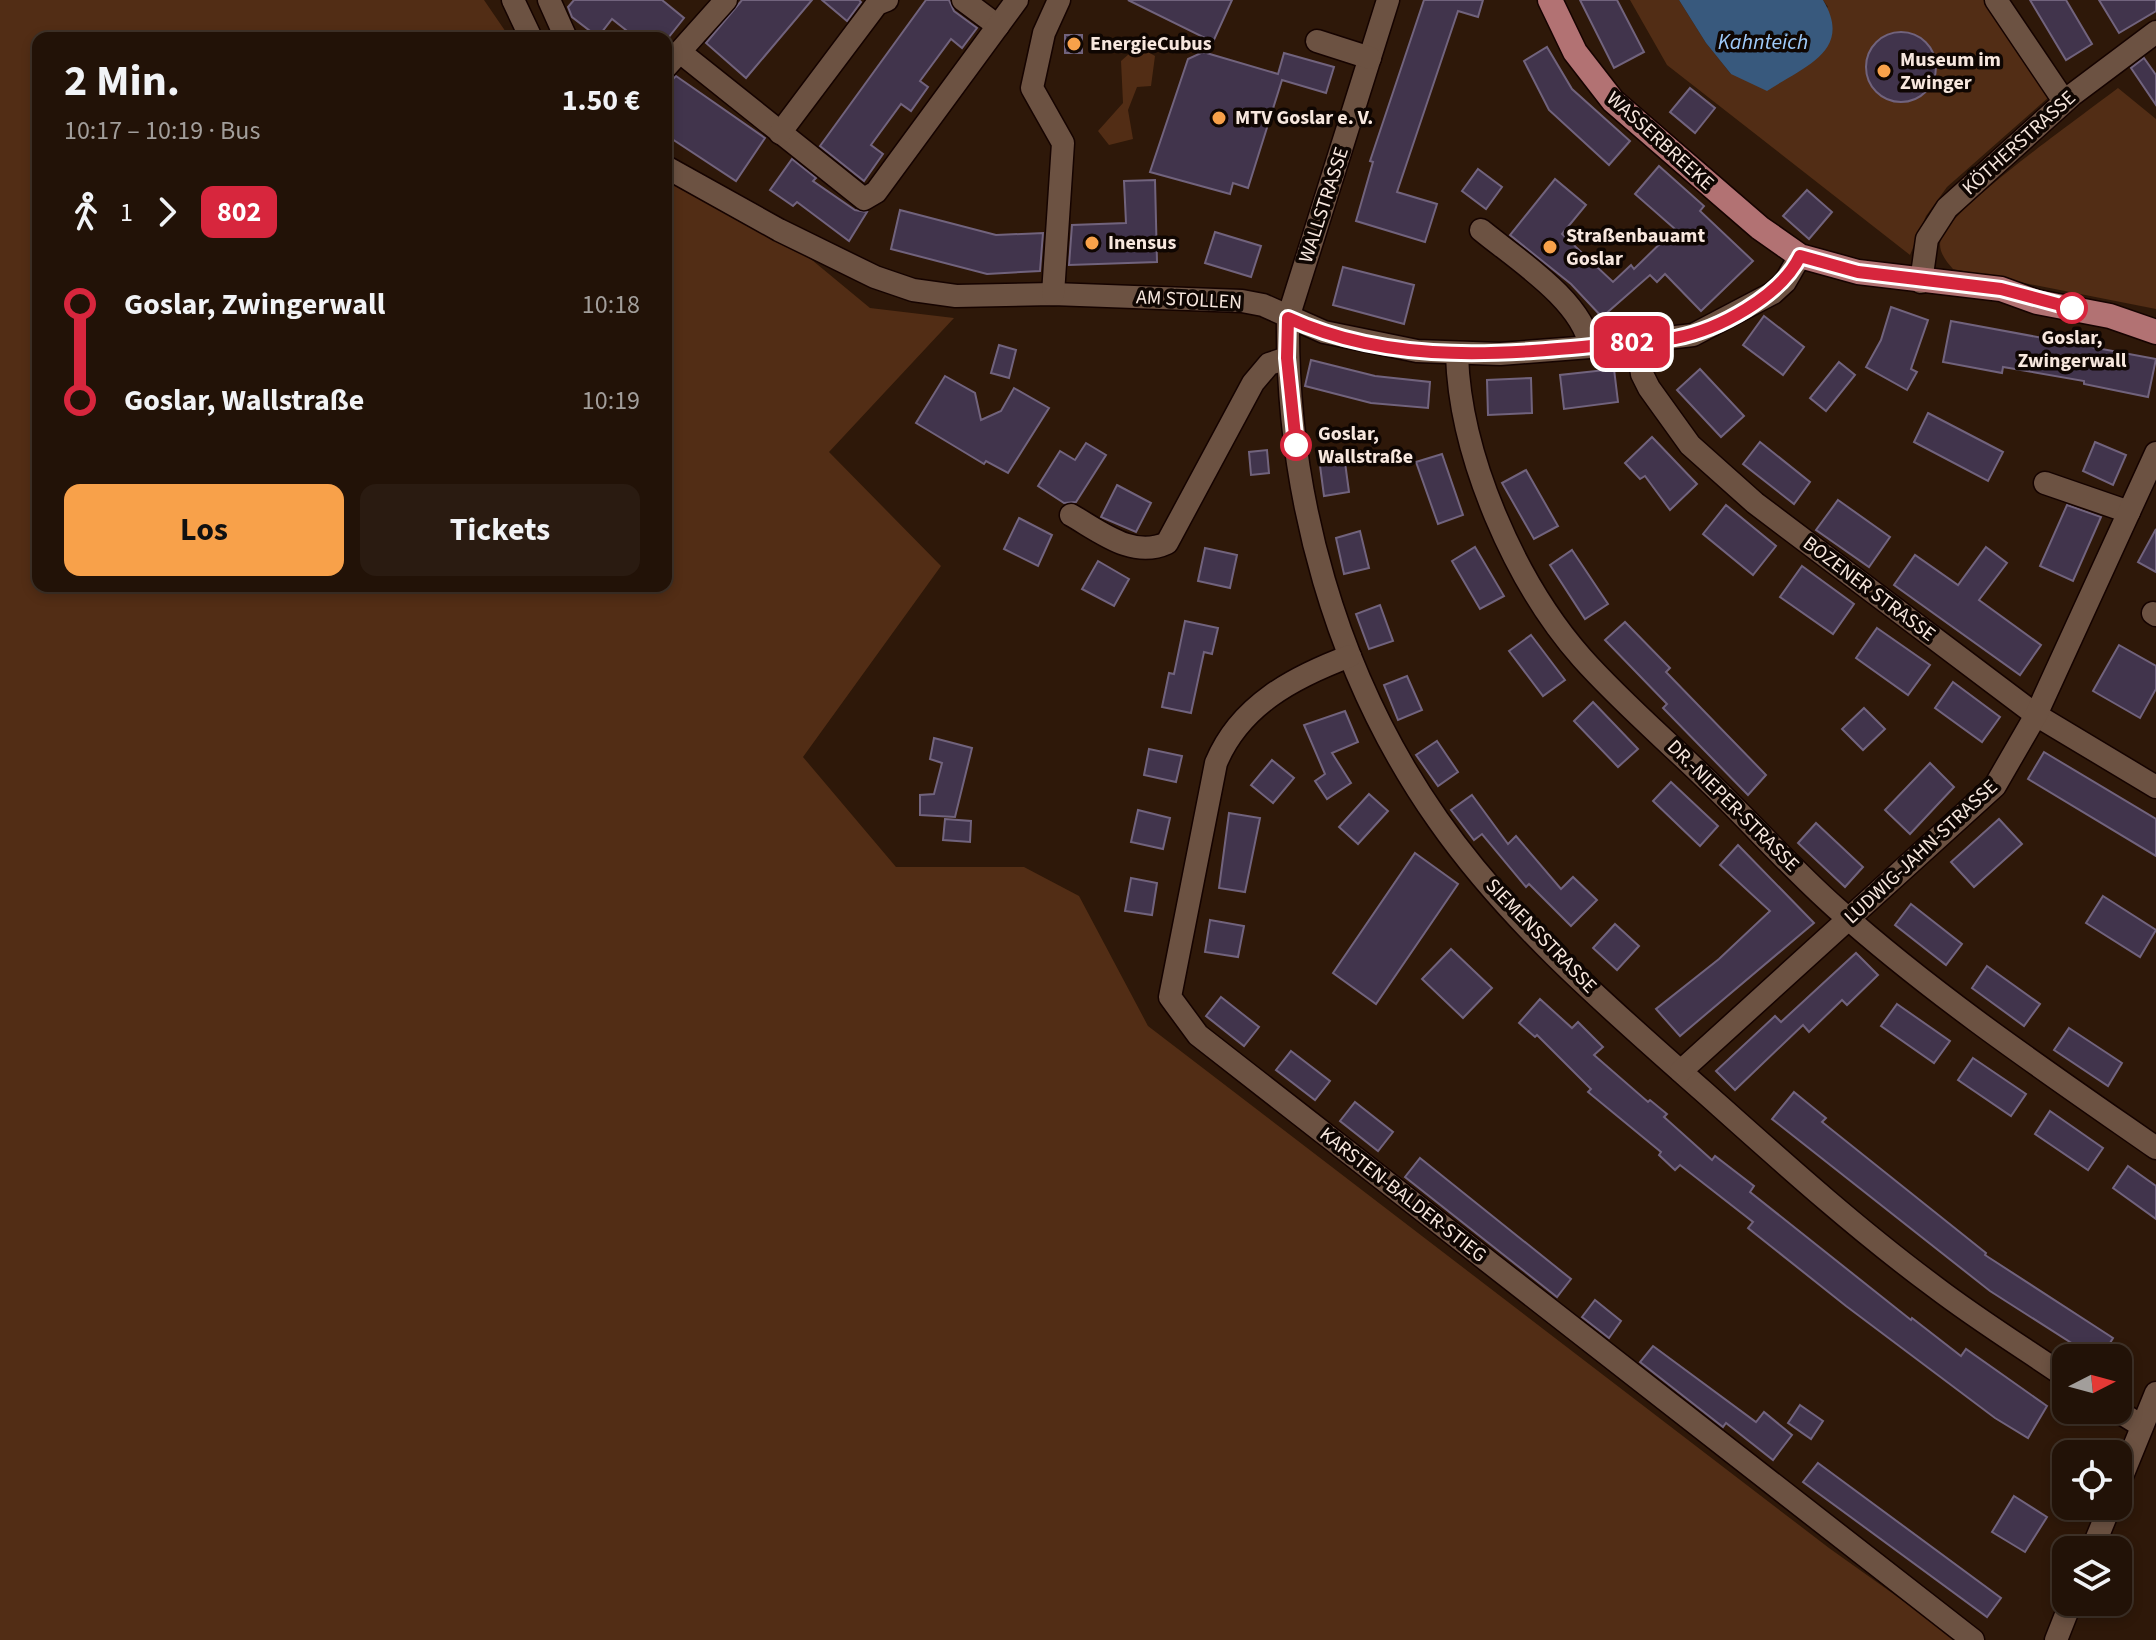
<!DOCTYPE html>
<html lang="de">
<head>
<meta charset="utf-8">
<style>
  :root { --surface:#221207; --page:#2a1b11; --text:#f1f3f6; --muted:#a29e9b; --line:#3f3228; --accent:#f8a14a }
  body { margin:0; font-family:"Source Sans 3",sans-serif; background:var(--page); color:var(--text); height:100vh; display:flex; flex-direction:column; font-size:30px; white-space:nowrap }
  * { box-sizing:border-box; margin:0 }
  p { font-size:26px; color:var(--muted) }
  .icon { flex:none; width:44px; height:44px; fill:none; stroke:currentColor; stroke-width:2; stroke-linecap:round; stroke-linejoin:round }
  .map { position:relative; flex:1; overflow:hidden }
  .details { position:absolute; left:32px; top:32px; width:640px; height:560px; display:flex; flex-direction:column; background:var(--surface); border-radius:16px; box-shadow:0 4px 12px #0003,0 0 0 2px var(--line) }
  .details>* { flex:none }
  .badge { padding:0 16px; border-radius:12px; font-size:28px; line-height:52px }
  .needle { width:52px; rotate:84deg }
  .controls { position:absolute; left:2052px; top:1344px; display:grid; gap:16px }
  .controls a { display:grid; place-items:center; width:80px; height:80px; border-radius:16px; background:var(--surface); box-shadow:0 4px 12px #0003,0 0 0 2px var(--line); font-size:40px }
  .map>.badge { position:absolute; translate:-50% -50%; box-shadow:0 0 0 4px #fff }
  .legs { display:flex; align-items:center; gap:12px; height:88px; padding:0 32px; font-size:26px }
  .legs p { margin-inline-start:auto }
  .headline { display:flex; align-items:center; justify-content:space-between; height:136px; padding:0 32px }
  h1 { font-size:44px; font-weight:700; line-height:60px }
  .cta { display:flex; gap:16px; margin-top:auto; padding:16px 32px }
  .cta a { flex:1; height:92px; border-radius:16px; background:var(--accent); color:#111; font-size:32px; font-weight:700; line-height:92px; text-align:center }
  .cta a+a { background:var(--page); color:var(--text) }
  ul { padding:0 32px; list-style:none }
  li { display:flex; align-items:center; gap:28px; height:96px; font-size:30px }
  li i { display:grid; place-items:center; width:12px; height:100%; margin:0 10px; background:currentColor }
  li i::after { content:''; width:20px; height:20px; margin:-10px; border:6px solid; border-radius:50%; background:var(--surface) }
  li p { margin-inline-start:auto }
  li:first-child i { background:linear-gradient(#0000 50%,currentColor 0) }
  li:last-child i { background:linear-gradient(currentColor 50%,#0000 0) }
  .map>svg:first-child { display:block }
  .green { fill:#522d15 }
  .water { fill:#38597d }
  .building { fill:#41344c; stroke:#71637d; stroke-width:2 }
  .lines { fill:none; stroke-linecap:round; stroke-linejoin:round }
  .minor-casing { stroke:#150300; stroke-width:25 }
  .major-casing { stroke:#150300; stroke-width:27 }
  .minor { stroke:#6c5242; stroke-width:22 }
  .major { stroke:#b27273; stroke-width:24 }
  .line-1-casing { stroke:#fff; stroke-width:18 }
  .line-1 { stroke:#d7263d; stroke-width:12 }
  .poi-dot { fill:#f8a14a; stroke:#0f0602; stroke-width:3 }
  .stop-1-dot { fill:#fff; stroke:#d7263d; stroke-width:4 }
  .labels { text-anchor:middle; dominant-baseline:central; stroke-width:7; stroke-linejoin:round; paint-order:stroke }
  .poi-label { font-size:20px; font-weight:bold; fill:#f7e7de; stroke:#0f0602; text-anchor:start }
  .street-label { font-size:20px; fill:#f7e7de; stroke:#0f0602 }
  .stop-label { font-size:20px; font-weight:bold; fill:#f7e7de; stroke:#0f0602 }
  .water-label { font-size:22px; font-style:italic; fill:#9fcaf9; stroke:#0f0602 }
</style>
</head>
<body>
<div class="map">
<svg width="2156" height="1640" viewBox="0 0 2156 1640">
  <rect width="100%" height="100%" fill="#2e1809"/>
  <g class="green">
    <path d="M0,0H484L510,38H38V586H666V164L812,260L870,308L954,318L829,452L941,566L803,757L896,867H1024L1079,896L1148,1026L1829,1548L1958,1640H0Z"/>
    <path d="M1630,0H1679L1706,43L1731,74L1828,7L1823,0H1985L2050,96L1947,187L1926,216L1910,255L1667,65Z"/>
    <path d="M1138,46L1155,56L1151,86L1137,87L1128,110L1133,139L1109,145L1098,131L1123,103L1121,61Z"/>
    <path d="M2118,88L2156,119V309L1953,269C1945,260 1936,249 1942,236C1958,203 2083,115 2118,88Z"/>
  </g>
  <path class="water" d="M1679,0H1823C1854,51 1803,67 1767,91L1731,74L1706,43Z"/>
  <g class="building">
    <path d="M574,0H662L684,18L668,38H636L612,19L598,37L572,17L568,7Z"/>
    <path d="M742,0H812L746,78L706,43Z"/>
    <path d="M822,0H859L861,2L847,21Z"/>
    <path d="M926,0H949L954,11L977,28L962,48L951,39L920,81L928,87L911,111L901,104L871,145L883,154L864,181L820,146Z"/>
    <path d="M1128,0H1232L1213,42Z"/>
    <path d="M1424,0H1483L1478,17L1458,11L1397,192L1437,204L1425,242L1356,221L1373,162L1370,161Z"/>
    <path d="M1580,0H1617L1644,52L1614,68Z"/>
    <path d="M2030,0H2066L2092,44L2066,60Z"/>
    <path d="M2099,0H2156V11L2119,33Z"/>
    <circle cx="1901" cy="67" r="35"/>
    <rect x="1065" y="35" width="17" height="18"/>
    <path d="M1547,47L1572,89L1630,141L1609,165L1549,110L1524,61Z"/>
    <path d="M1203,52L1278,74L1284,53L1334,67L1326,93L1282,80L1248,188L1233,183L1230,194L1150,172L1188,59Z"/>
    <path d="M2144,58L2156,75V105L2131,68Z"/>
    <path d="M676,76L765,138L736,181L666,135V86Z"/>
    <path d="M1690,88L1715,108L1695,133L1670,112Z"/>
    <path d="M792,159L816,178L813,181L855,210L867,212L849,241L797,202L793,206L770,190Z"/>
    <path d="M1659,166L1704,206L1700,211L1753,261L1701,311L1665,274L1657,282L1650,275L1602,317L1571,284L1510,235L1555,179L1586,205L1562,234L1613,282L1631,265L1634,269L1675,229L1635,194Z"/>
    <path d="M1478,169L1502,187L1486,209L1462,191Z"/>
    <path d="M1155,180L1157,262L1069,265L1072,225L1126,223L1124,181Z"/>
    <path d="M1807,190L1832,212L1809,239L1783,216Z"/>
    <path d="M900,210L996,235L1043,233L1040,271L987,274L891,249Z"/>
    <path d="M1215,232L1261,246L1251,277L1205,263Z"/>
    <path d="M1343,267L1414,285L1404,324L1333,305Z"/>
    <path d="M1891,307L1928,320L1911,369L1917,372L1907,390L1866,367L1881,340Z"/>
    <path d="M1764,316L1804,347L1783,375L1743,345Z"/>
    <path d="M1951,321L2156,359L2148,397L2084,384V381L2003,367L2002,373L1943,362Z"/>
    <path d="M999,345L1016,350L1009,378L991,373Z"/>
    <path d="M1311,360L1375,376L1430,382L1428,408L1371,403L1305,386Z"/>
    <path d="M1839,362L1855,375L1826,411L1810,398Z"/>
    <path d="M1614,369L1618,402L1564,409L1560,375Z"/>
    <path d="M1700,369L1744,416L1721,437L1677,390Z"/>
    <path d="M945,376L975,393L981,420L1001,411L1014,388L1049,408L1008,473L986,461L984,464L916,423Z"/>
    <path d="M1531,378L1532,413L1488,415L1487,380Z"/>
    <path d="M1928,413L2003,452L1988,481L1914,442Z"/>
    <path d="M1652,437L1697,484L1670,510L1645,476L1640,479L1625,463Z"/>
    <path d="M1760,442L1810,482L1794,504L1743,464Z"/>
    <path d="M2095,442L2126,455L2113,485L2083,471Z"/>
    <path d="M1086,443L1106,455L1076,502L1064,503L1038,486L1060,451L1075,460Z"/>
    <path d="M1267,450L1269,473L1251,475L1249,452Z"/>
    <path d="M1442,454L1463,515L1438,524L1416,462Z"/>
    <path d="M1344,455L1349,492L1324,496L1319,458Z"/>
    <path d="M1526,470L1558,526L1534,539L1502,483Z"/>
    <path d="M1117,485L1151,503L1136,532L1101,517Z"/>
    <path d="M1838,500L1890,537L1869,567L1816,530Z"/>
    <path d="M1726,505L1776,546L1753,575L1703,534Z"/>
    <path d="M2067,505L2101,517L2073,581L2040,566Z"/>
    <path d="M1019,518L1052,535L1038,566L1004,549Z"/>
    <path d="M2156,529V572L2138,562Z"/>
    <path d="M1360,531L1369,568L1344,574L1336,538Z"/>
    <path d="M1475,547L1504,596L1480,609L1452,561Z"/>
    <path d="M1986,547L2007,563L1979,600L2041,645L2020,675L1894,585L1915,555L1958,585Z"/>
    <path d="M1205,548L1237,555L1230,588L1198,581Z"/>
    <path d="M1572,550L1608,604L1585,619L1550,565Z"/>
    <path d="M1098,561L1129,579L1114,606L1082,589Z"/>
    <path d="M1802,566L1854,604L1833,634L1780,597Z"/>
    <path d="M1380,605L1393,641L1369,649L1356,614Z"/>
    <path d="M1185,621L1218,628L1212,654L1204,652L1191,713L1162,707L1169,673L1174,674Z"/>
    <path d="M1625,622L1670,668L1666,672L1766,775L1748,795L1663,708L1667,704L1605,640Z"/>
    <path d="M1877,628L1930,665L1908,695L1856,658Z"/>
    <path d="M1531,635L1565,680L1543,696L1509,651Z"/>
    <path d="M2119,645L2156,666V689L2140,718L2093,691Z"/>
    <path d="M1407,676L1422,710L1398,720L1384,685Z"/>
    <path d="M1953,682L2000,717L1982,742L1935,708Z"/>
    <path d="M1593,702L1638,749L1618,767L1574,721Z"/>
    <path d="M1864,708L1885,729L1863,750L1842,729Z"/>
    <path d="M1345,711L1358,742L1332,753L1351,783L1327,799L1315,781L1325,774L1304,725Z"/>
    <path d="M934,738L972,748L955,817L920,815V795L934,794L942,763L930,759Z"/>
    <path d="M1437,741L1458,772L1438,786L1416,755Z"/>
    <path d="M1149,749L1182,756L1176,782L1144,775Z"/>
    <path d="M2044,752L2156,819V856L2028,779Z"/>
    <path d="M1272,760L1294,778L1273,803L1251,785Z"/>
    <path d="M1930,763L1954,787L1910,834L1885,810Z"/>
    <path d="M1671,782L1718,826L1700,846L1653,801Z"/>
    <path d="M1369,794L1388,811L1358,844L1339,827Z"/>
    <path d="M1472,795L1508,844L1516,836L1561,889L1573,877L1597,900L1571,926L1529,884L1526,887L1482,834L1474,840L1451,810Z"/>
    <path d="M1138,810L1170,818L1163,849L1131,842Z"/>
    <path d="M1229,813L1260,818L1245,892L1219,888Z"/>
    <path d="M945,819L971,821L970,842L943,840Z"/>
    <path d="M1999,819L2022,844L1974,887L1951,862Z"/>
    <path d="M1816,823L1863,867L1845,887L1798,843Z"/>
    <path d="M1738,845L1814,923L1680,1036L1656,1009L1719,959L1770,911L1720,865Z"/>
    <path d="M1415,853L1458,884L1376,1004L1333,973Z"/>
    <path d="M1131,878L1157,883L1152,915L1125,911Z"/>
    <path d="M2103,896L2156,930L2140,957L2086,923Z"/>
    <path d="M1911,904L1962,944L1946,965L1895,925Z"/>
    <path d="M1210,920L1244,926L1238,957L1205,952Z"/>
    <path d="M1615,924L1639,946L1617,970L1593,948Z"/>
    <path d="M1451,949L1492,988L1463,1018L1422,979Z"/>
    <path d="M1856,953L1878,975L1847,1005L1842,1000L1809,1032L1803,1025L1735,1090L1716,1071L1775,1016L1781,1022Z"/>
    <path d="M1987,966L2040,1004L2024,1026L1972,988Z"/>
    <path d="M1221,997L1259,1027L1244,1046L1206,1016Z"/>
    <path d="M1540,999L1572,1028L1578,1022L1603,1047L1594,1055L1648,1102L1650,1100L1667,1114L1664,1117L1712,1160L1715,1156L1754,1186L1750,1192L1911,1320L1912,1318L1961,1356L1966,1349L2047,1406L2028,1438L1995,1418L1846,1306L1748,1228L1753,1222L1680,1165L1675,1170L1659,1155L1661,1152L1588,1092L1591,1089L1537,1035L1535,1037L1519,1023Z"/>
    <path d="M1897,1004L1950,1041L1934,1063L1881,1026Z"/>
    <path d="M2069,1028L2122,1063L2108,1086L2054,1050Z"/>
    <path d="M1291,1051L1330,1081L1315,1100L1276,1070Z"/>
    <path d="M1973,1058L2026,1094L2011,1116L1958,1080Z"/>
    <path d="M1794,1092L1826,1118L1822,1122L1986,1253L1985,1255L2113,1338L2101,1358H2095L1990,1291L1772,1119Z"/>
    <path d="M1355,1102L1393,1132L1378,1151L1340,1121Z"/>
    <path d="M2050,1111L2103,1148L2088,1170L2035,1134Z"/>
    <path d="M1420,1158L1571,1279L1557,1297L1405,1177Z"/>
    <path d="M2128,1166L2156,1186V1219L2113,1188Z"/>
    <path d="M1595,1300L1621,1321L1609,1338L1582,1317Z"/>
    <path d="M1653,1346L1756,1422L1764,1412L1792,1435L1773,1460L1726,1423L1723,1427L1640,1362Z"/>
    <path d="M1800,1405L1823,1421L1811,1439L1788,1423Z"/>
    <path d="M1818,1463L2001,1598L1987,1617L1803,1482Z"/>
    <path d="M2014,1496L2047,1517L2025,1552L1992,1532Z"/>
  </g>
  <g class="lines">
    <g class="minor-casing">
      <g id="minor">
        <path d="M513,0L531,38"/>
        <path d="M549,0L566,38"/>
        <path d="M963,0L998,26"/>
        <path d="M1388,0L1288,318C1286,494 1336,675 1438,820C1510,923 1609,1008 1703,1091C1778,1158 1854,1227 1935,1287C1977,1319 2022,1347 2066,1377"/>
        <path d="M1996,0L2064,101"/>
        <path d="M1317,41L1370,58"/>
        <path d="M680,52L864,199L876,192L1017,0"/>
        <path d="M666,67L726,0"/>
        <path d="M780,133L877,4L887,0"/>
        <path d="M666,167L779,230L875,277L913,290L956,296L1053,294L1242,301L1263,305L1324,332L1417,351L1500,354L1590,347L1693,335L1773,293L1785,282L1800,256"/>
        <path d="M1481,230C1516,259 1583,301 1590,347"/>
        <path d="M1921,282L1927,239L1947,208L2072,95L2156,32"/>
        <path d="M1053,294L1063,143L1032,88L1044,33L1059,0"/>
        <path d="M1637,342L1642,374L1649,388L1690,445L1755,503L2036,715L2156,787"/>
        <path d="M1457,355C1460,456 1515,582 1582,658C1623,704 1672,745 1716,789C1756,828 1794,871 1836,908C1936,997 2047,1072 2156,1148"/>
        <path d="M2045,483L2129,512"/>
        <path d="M1071,515C1101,532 1133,559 1167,543L1253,383L1269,364L1287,358"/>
        <path d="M2153,613L2156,615"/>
        <path d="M1350,656C1294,677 1240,705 1216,763L1170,997L1198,1035L1973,1640"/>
        <path d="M1681,1071L1995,786L2036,715L2156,453"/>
        <path d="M2116,1410L2142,1426"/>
        <path d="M2118,1486L2156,1393"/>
        <path d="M2092,1550L2110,1506"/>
        <path d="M2056,1640L2071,1602"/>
      </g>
    </g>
    <g class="major-casing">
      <path id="major" d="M1550,0L1575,52L1613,101L1760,228L1800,256L1858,272L2001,289L2037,302L2110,316L2156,332"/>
    </g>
    <use href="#minor" class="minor"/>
    <use href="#major" class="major"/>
  </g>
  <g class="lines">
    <g class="line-1-casing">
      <path id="line-1" d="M1296,445L1287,358L1288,318C1410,374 1547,349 1675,338C1718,330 1781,296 1800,256L1858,272L2001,289L2072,308"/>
    </g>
    <use href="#line-1" class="line-1"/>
  </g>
  <g class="poi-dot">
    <circle cx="1074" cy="44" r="8"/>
    <circle cx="1884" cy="71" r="8"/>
    <circle cx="1219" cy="118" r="8"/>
    <circle cx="1092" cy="243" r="8"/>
    <circle cx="1550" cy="247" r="8"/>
  </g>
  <g class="stop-1-dot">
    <circle cx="2072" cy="308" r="14"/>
    <circle cx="1296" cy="445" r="14"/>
  </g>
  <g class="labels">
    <g class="poi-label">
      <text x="1090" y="44">EnergieCubus</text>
      <text x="1900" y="60">Museum im<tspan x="1900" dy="23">Zwinger</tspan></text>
      <text x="1235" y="118">MTV Goslar e. V.</text>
      <text x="1566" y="236">Straßenbauamt<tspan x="1566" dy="23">Goslar</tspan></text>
      <text x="1108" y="243">Inensus</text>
    </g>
    <g class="street-label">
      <text transform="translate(1660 141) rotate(42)">WASSERBREEKE</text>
      <text transform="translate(2019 143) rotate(-42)">KÖTHERSTRASSE</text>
      <text transform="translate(1324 205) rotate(-72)">WALLSTRASSE</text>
      <text transform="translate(1189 300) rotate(3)">AM STOLLEN</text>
      <text transform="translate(1869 589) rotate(37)">BOZENER STRASSE</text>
      <text transform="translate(1733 806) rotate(45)">DR.-NIEPER-STRASSE</text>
      <text transform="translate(1921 852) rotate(-43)">LUDWIG-JAHN-STRASSE</text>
      <text transform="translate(1541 936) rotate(46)">SIEMENSSTRASSE</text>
      <text transform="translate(1403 1195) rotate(38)">KARSTEN-BALDER-STIEG</text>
    </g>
    <g class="stop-label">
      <text x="2072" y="338">Goslar,<tspan x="2072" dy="23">Zwingerwall</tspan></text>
      <text x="1318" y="434" text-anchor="start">Goslar,<tspan x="1318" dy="23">Wallstraße</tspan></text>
    </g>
    <g class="water-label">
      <text x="1763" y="42">Kahnteich</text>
    </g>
  </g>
</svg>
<div class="controls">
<a><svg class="needle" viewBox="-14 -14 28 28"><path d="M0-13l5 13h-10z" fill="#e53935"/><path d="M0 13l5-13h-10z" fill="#a29e9b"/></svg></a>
<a><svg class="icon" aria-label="locate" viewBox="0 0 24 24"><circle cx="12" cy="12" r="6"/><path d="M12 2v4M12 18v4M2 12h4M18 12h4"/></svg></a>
<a><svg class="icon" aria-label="layers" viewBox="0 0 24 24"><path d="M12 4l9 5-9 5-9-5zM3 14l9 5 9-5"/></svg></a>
</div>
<b class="badge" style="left:1632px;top:342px;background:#d7263d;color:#fff">802</b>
<section class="details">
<div class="headline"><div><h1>2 Min.</h1><p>10:17 – 10:19 · Bus</p></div><b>1.50 €</b></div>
<div class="legs"><svg class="icon" aria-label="walk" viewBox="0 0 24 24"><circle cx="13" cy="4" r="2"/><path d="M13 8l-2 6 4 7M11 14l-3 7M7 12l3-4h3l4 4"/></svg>1<svg class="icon" aria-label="forward" viewBox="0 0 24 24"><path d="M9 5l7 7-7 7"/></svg><b class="badge" style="background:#d7263d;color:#fff">802</b></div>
<ul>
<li><i style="color:#d7263d"></i><b>Goslar, Zwingerwall</b><p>10:18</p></li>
<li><i style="color:#d7263d"></i><b>Goslar, Wallstraße</b><p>10:19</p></li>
</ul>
<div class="cta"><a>Los</a><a>Tickets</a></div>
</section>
</div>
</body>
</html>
